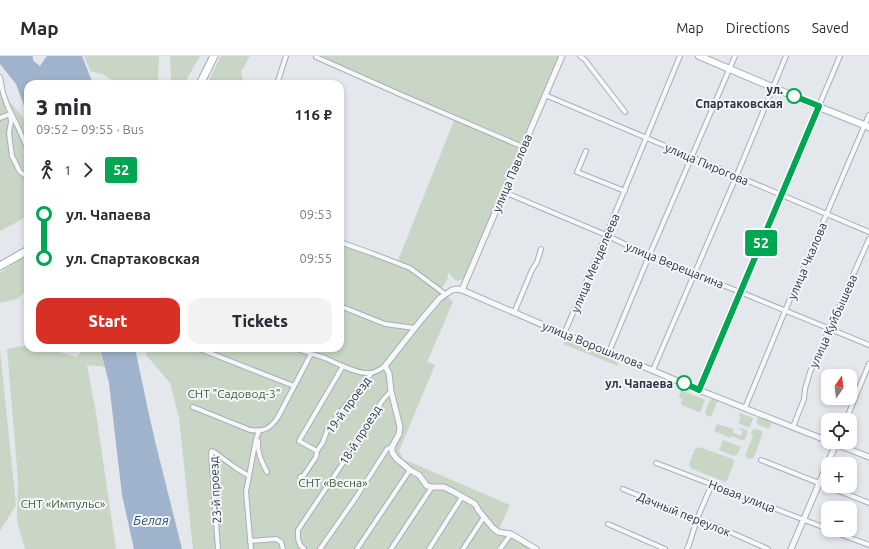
<!DOCTYPE html>
<html lang="en">
<head>
<meta charset="utf-8">
<style>
  :root { --surface:#fff; --page:#f2f2f3; --text:#2b2b33; --muted:#7c7c81; --line:#e1e1e2; --accent:#d93025 }
  body { margin:0; font-family:Ubuntu,sans-serif; background:var(--page); color:var(--text); height:100vh; display:flex; flex-direction:column; font-size:15px; white-space:nowrap }
  * { box-sizing:border-box; margin:0 }
  p { font-size:13px; color:var(--muted) }
  .icon { flex:none; width:22px; height:22px; fill:none; stroke:currentColor; stroke-width:2; stroke-linecap:round; stroke-linejoin:round }
  .map { position:relative; flex:1; overflow:hidden }
  .sheet { position:absolute; left:24px; top:24px; width:320px; height:272px; display:flex; flex-direction:column; background:var(--surface); border-radius:12px; box-shadow:0 2px 6px #0003 }
  .sheet>* { flex:none }
  .badge { padding:0 8px; border-radius:3px; font-size:14px; line-height:26px }
  .needle { width:26px; rotate:14deg }
  .tools { position:absolute; left:821px; top:313px; display:grid; gap:8px }
  .tools a { display:grid; place-items:center; width:36px; height:36px; border-radius:8px; background:var(--surface); box-shadow:0 2px 6px #0003; font-size:20px }
  .map>.badge { position:absolute; translate:-50% -50%; box-shadow:0 0 0 2px #fff }
  .legs { display:flex; align-items:center; gap:6px; height:44px; padding:0 12px; font-size:13px }
  .legs p { margin-inline-start:auto }
  .head { display:flex; align-items:center; justify-content:space-between; height:68px; padding:0 12px }
  h1 { font-size:22px; font-weight:800; line-height:30px }
  .button { display:flex; gap:8px; margin-top:auto; padding:8px 12px }
  .button a { flex:1; height:46px; border-radius:12px; background:var(--accent); color:#fff; font-size:16px; font-weight:800; line-height:46px; text-align:center }
  .button a+a { background:var(--page); color:var(--text) }
  ul { padding:0 12px; list-style:none }
  li { display:flex; align-items:center; gap:14px; height:44px; font-size:15px }
  li i { display:grid; place-items:center; width:6px; height:100%; margin:0 5px; background:currentColor }
  li i::after { content:''; width:10px; height:10px; margin:-5px; border:3px solid; border-radius:50%; background:var(--surface) }
  li p { margin-inline-start:auto }
  li:first-child i { background:linear-gradient(#0000 50%,currentColor 0) }
  li:last-child i { background:linear-gradient(currentColor 50%,#0000 0) }
  header { display:flex; align-items:center; gap:24px; box-sizing:border-box; height:56px; padding:0 20px; background:var(--surface); border-bottom:1px solid var(--line) }
  header strong { font-size:19px }
  nav { display:flex; gap:22px; margin-inline-start:auto; font-size:14px }
  .map>svg:first-child { display:block }
  .green { fill:#c9d6c5 }
  .water { fill:#9fb4cc }
  .lines { fill:none; stroke-linecap:round; stroke-linejoin:round }
  .river { stroke:#9fb4cc; stroke-width:7 }
  .minor-casing { stroke:#a9aeb7; stroke-width:6 }
  .tertiary-casing { stroke:#a9aeb7; stroke-width:7 }
  .secondary-casing { stroke:#a9aeb7; stroke-width:8 }
  .primary-casing { stroke:#a3abb8; stroke-width:9 }
  .minor { stroke:#f7f8fa; stroke-width:4 }
  .tertiary { stroke:#f7f8fa; stroke-width:5 }
  .secondary { stroke:#fff; stroke-width:6 }
  .primary { stroke:#fff; stroke-width:7 }
  .line-1-casing { stroke:#fff; stroke-width:9 }
  .line-1 { stroke:#00a651; stroke-width:6 }
  .stop-1-dot { fill:#fff; stroke:#00a651; stroke-width:2 }
  .labels { text-anchor:middle; dominant-baseline:central; stroke-width:4; stroke-linejoin:round; paint-order:stroke }
  .stop-label { font-size:12px; font-weight:bold; fill:#2b3445; stroke:#f4f6f9; text-anchor:end }
  .street-label { font-size:12px; fill:#2b3445; stroke:#f4f6f9 }
  .park-label { font-size:12px; fill:#3f6138; stroke:#f4f6f9 }
  .water-label { font-size:13px; font-style:italic; fill:#34527a; stroke:#f4f6f9 }
</style>
</head>
<body>
<header>
<strong>Map</strong>
<nav><a>Map</a><a>Directions</a><a>Saved</a></nav>
</header>
<div class="map">
<svg width="869" height="493" viewBox="0 0 869 493">
  <rect width="100%" height="100%" fill="#e4e7ec"/>
  <g class="green">
    <path d="M84,0H159L158,26H132V28H114L113,24L102,18L90,15Z"/>
    <path d="M170,0H200L189,19L185,28H173L171,26Z"/>
    <path d="M221,0H250L241,16L244,28H207Z"/>
    <path d="M316,0H559L523,85L521,87Z"/>
    <path d="M0,26L7,43L28,67V159L12,169L0,175Z"/>
    <path d="M455,62L521,90L464,221L463,223L458,225L455,224L448,216C449,222 445,229 440,233L453,246L427,306L435,309L399,395L403,403L510,449L498,475L511,478L536,493H193L179,362L170,327L147,300L145,292H340V186L397,207Z"/>
    <path d="M28,198V234L17,243L0,247V217Z"/>
    <path d="M567,284L610,301L617,305L618,310L563,288Z"/>
    <path d="M21,290H28V292H51L58,296L77,301L84,292H100L105,311L87,309L96,357L116,493H25L17,465L18,424L7,293Z"/>
    <path d="M0,294L16,449L0,475Z"/>
    <path d="M681,334L705,344L701,355L698,356L682,349L681,348L682,343L679,341Z"/>
    <path d="M712,343L718,344L711,361L706,359L705,357L709,346Z"/>
    <path d="M740,357L753,362L750,371H747L738,367L741,361L739,360Z"/>
    <path d="M760,361L772,367L769,373L757,368V363Z"/>
    <path d="M717,368L734,373L733,376L734,377L741,380L743,375L740,374L741,372L748,375L745,383L741,384L732,380L731,382L714,375Z"/>
    <path d="M754,373H757L762,375V379L754,401L753,402L750,403L746,401L745,399L753,380L751,377L752,375Z"/>
    <path d="M723,384L741,391L738,398L734,400L719,394Z"/>
    <path d="M699,391L733,403L734,407L727,424L725,426L692,413L690,411L689,408L695,393Z"/>
  </g>
  <g class="water">
    <path d="M0,0H27L40,10L47,0H82L93,28H28V60L16,28L0,8Z"/>
    <path d="M100,292H135L148,354L156,389L182,493H134L122,439L109,327Z"/>
  </g>
  <g class="lines">
    <path class="river" d="M29,0L31,12L37,28"/>
    <g class="minor-casing">
      <g id="minor">
        <path d="M580,0L585,4L625,56"/>
        <path d="M316,1L404,40L523,91"/>
        <path d="M0,21L3,37L8,51L18,71L28,94"/>
        <path d="M277,28L286,0"/>
        <path d="M545,39L869,176"/>
        <path d="M10,58L11,66L9,77L12,100L20,116L28,121"/>
        <path d="M0,62L10,58"/>
        <path d="M586,95L577,116L625,135"/>
        <path d="M504,136L606,179L649,200L740,236L869,289"/>
        <path d="M340,186L371,197L410,212L445,238"/>
        <path d="M340,250L385,268L415,272"/>
        <path d="M514,257L532,214L537,206L541,193"/>
        <path d="M564,278L606,179L680,0"/>
        <path d="M197,292L294,330"/>
        <path d="M295,292C305,296 315,299 325,302C336,307 357,318 369,317C374,317 381,313 385,310"/>
        <path d="M609,296L649,200L735,0"/>
        <path d="M653,314L736,121L786,0"/>
        <path d="M699,334L840,0"/>
        <path d="M193,351L250,374C264,376 270,373 278,361L311,298"/>
        <path d="M745,352L785,255L869,59"/>
        <path d="M846,364L869,308"/>
        <path d="M793,371L804,343L805,333L810,316L869,183"/>
        <path d="M258,385C257,397 262,406 267,416"/>
        <path d="M317,395L299,385L343,310"/>
        <path d="M761,404L869,447"/>
        <path d="M656,407L828,473"/>
        <path d="M300,421L304,419L316,401L317,395L323,386L328,372L353,340L365,327L371,317"/>
        <path d="M623,433L688,460L714,469L768,493"/>
        <path d="M608,468L665,493"/>
        <path d="M829,474L869,489"/>
        <path d="M250,485L276,483L281,486L283,493"/>
        <path d="M218,493L211,397L212,395L214,396L236,412L249,420"/>
        <path d="M251,493L246,436L256,383L259,375"/>
        <path d="M304,493C297,488 298,481 298,474L365,374L382,345L391,335"/>
        <path d="M320,493L357,440L387,393L392,391"/>
        <path d="M357,493L410,414"/>
        <path d="M391,493L432,431"/>
        <path d="M429,493L462,441"/>
        <path d="M463,493L484,461"/>
        <path d="M500,493L511,478"/>
        <path d="M687,493L689,489L697,463L712,428"/>
      </g>
    </g>
    <g class="tertiary-casing">
      <g id="tertiary">
        <path d="M462,234L562,0"/>
        <path d="M830,386L869,401"/>
        <path d="M536,493L511,478L498,476L493,472L479,455L475,448L454,436L444,431H432L427,430L419,419L410,414L396,402L392,396V391L399,378L400,371L391,335L389,317L385,310L422,263L440,242L452,234L458,233L462,234L564,278L609,296L699,334L828,385"/>
        <path d="M791,493L836,388"/>
      </g>
    </g>
    <g class="secondary-casing">
      <path id="secondary" d="M699,0L819,51L869,71"/>
    </g>
    <g class="primary-casing">
      <g id="primary">
        <path d="M200,28L214,0"/>
        <path d="M0,210L28,194"/>
      </g>
    </g>
    <use href="#minor" class="minor"/>
    <use href="#tertiary" class="tertiary"/>
    <use href="#secondary" class="secondary"/>
    <use href="#primary" class="primary"/>
  </g>
  <g class="lines">
    <g class="line-1-casing">
      <path id="line-1" d="M684,327L699,334L819,50L794,40"/>
    </g>
    <use href="#line-1" class="line-1"/>
  </g>
  <g class="stop-1-dot">
    <circle cx="794" cy="40" r="7"/>
    <circle cx="684" cy="327" r="7"/>
  </g>
  <g class="labels">
    <g class="stop-label">
      <text x="783" y="33">ул.<tspan x="783" dy="14">Спартаковская</tspan></text>
      <text x="673" y="327">ул. Чапаева</text>
    </g>
    <g class="street-label">
      <text transform="translate(707 108) rotate(23)">улица Пирогова</text>
      <text transform="translate(512 117) rotate(-67)">улица Павлова</text>
      <text transform="translate(807 205) rotate(-67)">улица Чкалова</text>
      <text transform="translate(595 207) rotate(-67)">улица Менделеева</text>
      <text transform="translate(675 209) rotate(22)">улица Верещагина</text>
      <text transform="translate(833 265) rotate(-66)">улица Куйбышева</text>
      <text transform="translate(593 289) rotate(22)">улица Ворошилова</text>
      <text transform="translate(348 349) rotate(-54)">19-й проезд</text>
      <text transform="translate(360 379) rotate(-58)">18-й проезд</text>
      <text transform="translate(215 434) rotate(-93)">23-й проезд</text>
      <text transform="translate(742 440) rotate(21)">Новая улица</text>
      <text transform="translate(684 458) rotate(22)">Дачный переулок</text>
    </g>
    <g class="park-label">
      <text x="234" y="337">СНТ "Садовод-3"</text>
      <text x="333" y="426">СНТ «Весна»</text>
      <text x="63" y="447">СНТ «Импульс»</text>
    </g>
    <g class="water-label">
      <text x="151" y="464">Белая</text>
    </g>
  </g>
</svg>
<div class="tools">
<a><svg class="needle" viewBox="-14 -14 28 28"><path d="M0-13l5 13h-10z" fill="#e53935"/><path d="M0 13l5-13h-10z" fill="#7c7c81"/></svg></a>
<a><svg class="icon" aria-label="locate" viewBox="0 0 24 24"><circle cx="12" cy="12" r="6"/><path d="M12 2v4M12 18v4M2 12h4M18 12h4"/></svg></a>
<a>+</a>
<a>−</a>
</div>
<b class="badge" style="left:761px;top:187px;background:#00a651;color:#fff">52</b>
<section class="sheet">
<div class="head"><div><h1>3 min</h1><p>09:52 – 09:55 · Bus</p></div><b>116 ₽</b></div>
<div class="legs"><svg class="icon" aria-label="walk" viewBox="0 0 24 24"><circle cx="13" cy="4" r="2"/><path d="M13 8l-2 6 4 7M11 14l-3 7M7 12l3-4h3l4 4"/></svg>1<svg class="icon" aria-label="forward" viewBox="0 0 24 24"><path d="M9 5l7 7-7 7"/></svg><b class="badge" style="background:#00a651;color:#fff">52</b></div>
<ul>
<li><i style="color:#00a651"></i><b>ул. Чапаева</b><p>09:53</p></li>
<li><i style="color:#00a651"></i><b>ул. Спартаковская</b><p>09:55</p></li>
</ul>
<div class="button"><a>Start</a><a>Tickets</a></div>
</section>
</div>
</body>
</html>
